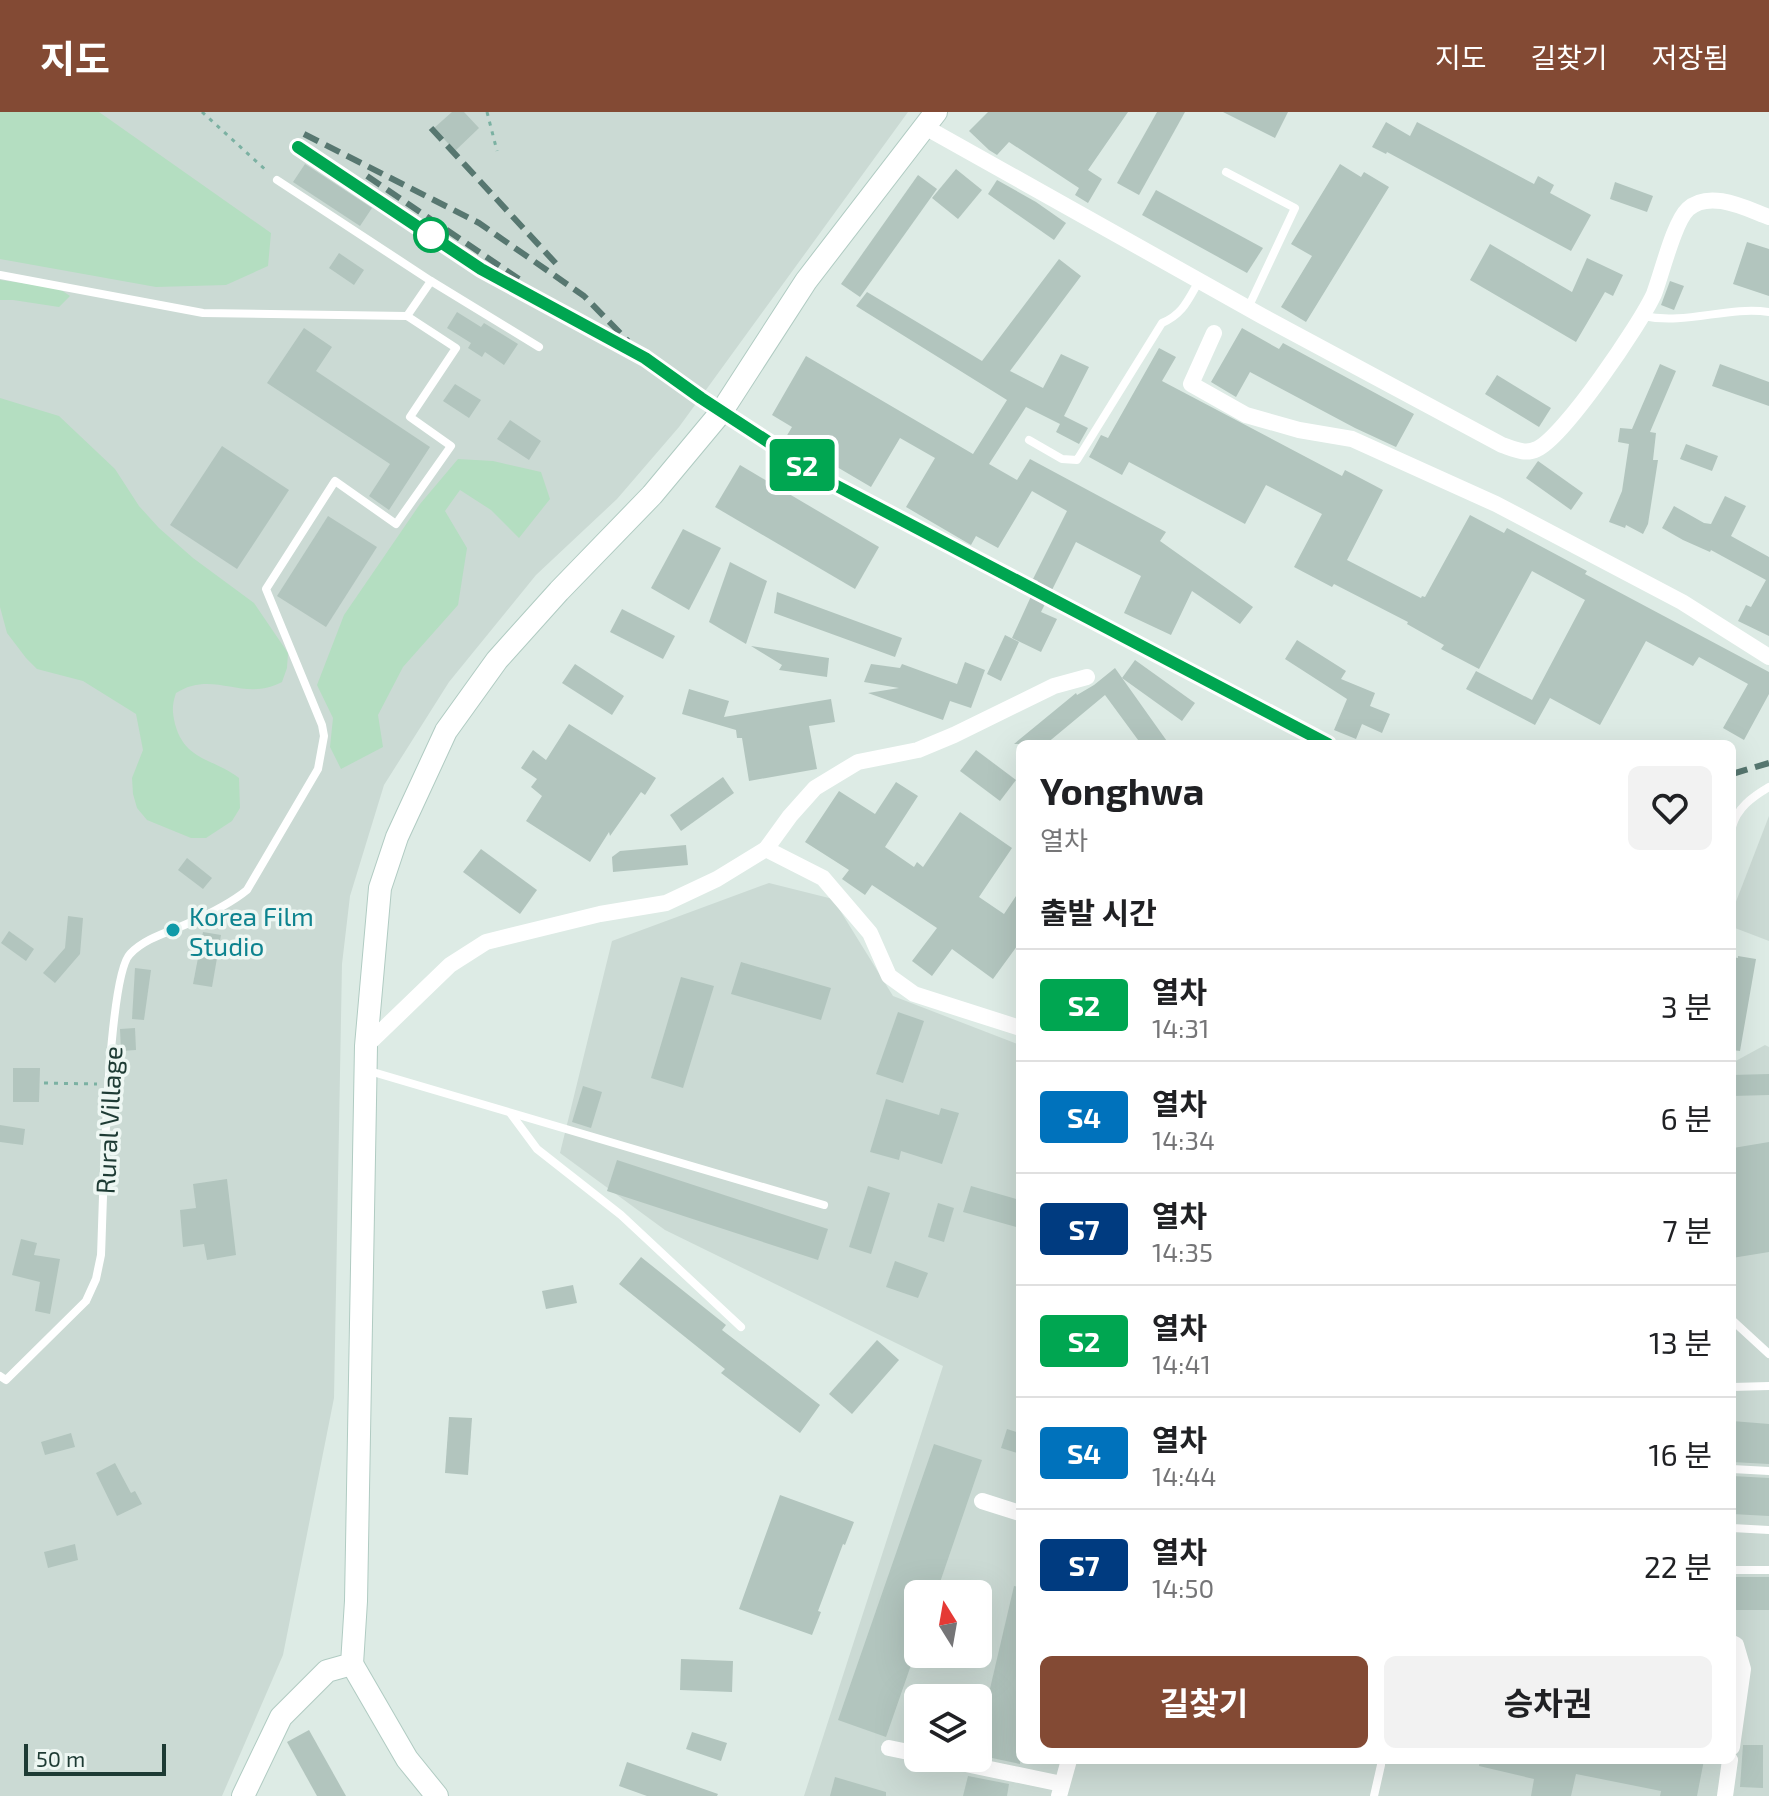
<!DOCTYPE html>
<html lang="ko">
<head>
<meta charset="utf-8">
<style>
  :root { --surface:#fff; --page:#f2f2f2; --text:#202124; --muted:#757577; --line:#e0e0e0; --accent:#834a34 }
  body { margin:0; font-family:"Exo 2","Noto Sans KR",sans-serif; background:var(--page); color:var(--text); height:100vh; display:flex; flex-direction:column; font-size:30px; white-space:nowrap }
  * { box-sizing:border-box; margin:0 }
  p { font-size:26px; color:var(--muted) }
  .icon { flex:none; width:44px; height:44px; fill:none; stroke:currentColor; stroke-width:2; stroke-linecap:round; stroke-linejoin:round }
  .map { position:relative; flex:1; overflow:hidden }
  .details { position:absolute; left:1016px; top:628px; width:720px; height:1024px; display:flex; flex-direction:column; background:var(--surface); border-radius:12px; box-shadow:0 8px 32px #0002 }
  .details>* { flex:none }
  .badge { padding:0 16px; border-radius:6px; font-size:28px; line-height:52px }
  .needle { width:52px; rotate:349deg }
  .tools { position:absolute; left:904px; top:1468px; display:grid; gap:16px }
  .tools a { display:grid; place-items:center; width:88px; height:88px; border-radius:12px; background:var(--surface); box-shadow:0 8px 32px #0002; font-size:40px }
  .scale { position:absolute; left:24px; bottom:20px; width:142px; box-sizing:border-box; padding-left:8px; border:4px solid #1e3b34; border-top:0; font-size:22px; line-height:28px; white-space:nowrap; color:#1e3b34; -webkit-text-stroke:6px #eef7f3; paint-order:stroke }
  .map>.badge { position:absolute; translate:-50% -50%; box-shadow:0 0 0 4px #fff }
  h2 { padding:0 24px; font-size:30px; line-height:72px }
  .round { display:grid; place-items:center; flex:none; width:84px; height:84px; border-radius:12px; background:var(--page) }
  .summary { display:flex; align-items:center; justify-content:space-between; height:136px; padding:0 24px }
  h1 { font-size:38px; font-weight:700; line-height:60px }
  .action { display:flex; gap:16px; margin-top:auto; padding:16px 24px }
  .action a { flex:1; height:92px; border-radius:12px; background:var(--accent); color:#fff; font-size:32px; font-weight:700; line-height:92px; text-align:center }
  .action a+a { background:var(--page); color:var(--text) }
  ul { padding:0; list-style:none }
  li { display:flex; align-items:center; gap:24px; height:112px; padding:0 24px; border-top:2px solid var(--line) }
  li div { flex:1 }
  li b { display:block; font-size:30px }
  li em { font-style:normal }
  li .badge { min-width:88px; font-weight:700; text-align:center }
  header { display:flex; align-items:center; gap:48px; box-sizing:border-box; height:112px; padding:0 40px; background:var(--accent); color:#fff }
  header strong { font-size:38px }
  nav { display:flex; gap:44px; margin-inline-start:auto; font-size:28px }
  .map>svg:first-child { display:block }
  .built { fill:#cbdad4; fill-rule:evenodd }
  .green { fill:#b4dec1 }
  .building { fill:#b2c5be }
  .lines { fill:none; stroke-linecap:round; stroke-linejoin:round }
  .secondary-casing { stroke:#b0cbc2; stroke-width:24 }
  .path { stroke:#7bb1a2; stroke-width:3; stroke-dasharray:4 6; stroke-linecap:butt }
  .lane { stroke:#fff; stroke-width:8 }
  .street { stroke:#fff; stroke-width:16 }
  .secondary { stroke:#fff; stroke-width:22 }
  .rail { stroke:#577770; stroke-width:6; stroke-dasharray:16 8; stroke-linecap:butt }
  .line-casing { stroke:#fff; stroke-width:18 }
  .line { stroke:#00a651; stroke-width:12 }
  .stop-dot { fill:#fff; stroke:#00a651; stroke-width:4 }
  .culture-dot { fill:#0f9aa8; stroke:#eef7f3; stroke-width:3 }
  .labels { text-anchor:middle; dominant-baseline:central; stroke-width:7; stroke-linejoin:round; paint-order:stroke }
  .culture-label { font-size:26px; fill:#0d838f; stroke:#eef7f3; text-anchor:start }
  .street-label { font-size:26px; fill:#1e3b34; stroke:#eef7f3 }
</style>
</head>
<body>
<header>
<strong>지도</strong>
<nav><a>지도</a><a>길찾기</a><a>저장됨</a></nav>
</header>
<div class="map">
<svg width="1769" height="1684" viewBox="0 0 1769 1684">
  <rect width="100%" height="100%" fill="#ddebe5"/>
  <g class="built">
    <path d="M0,0H908L679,315L617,387L536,463L449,570L384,673L350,784L342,852L334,1286L283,1543L222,1684H0Z"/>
    <path d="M1769,704V829L1735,816L1732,800Z"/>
    <path d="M769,771L833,787L893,884L1020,933V1648H1732V951L1765,933L1769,935V1684H804L943,1254L665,1118L560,1041L612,829ZM918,1482H978V1542H918ZM918,1586H978V1646H918Z"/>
  </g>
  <g class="green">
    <path d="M0,0H99L271,121L268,154L226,173L156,175L0,147Z"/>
    <path d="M0,168L58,176L70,184L59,195L13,188H0Z"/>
    <path d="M0,286L59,304L115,357L139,394L159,416L193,446L254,491L288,541L287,556L282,570C243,591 214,557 176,581C172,593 172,599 175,612C185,649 213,646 239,666L240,696L232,709L206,726H191L147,708L137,696L133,682L132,666L143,638L136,602L83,569L37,557L26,546L7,521L0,495Z"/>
    <path d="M458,347L493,349L541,360L550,387L519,426L491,398L460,378L445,399L467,436L458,493L403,555L378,603L383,635L341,657L330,635L333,606L317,573L344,503L420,392Z"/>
  </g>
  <g class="building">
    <path d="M452,0H464L479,16L455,39L434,16Z"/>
    <path d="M988,0H1128L1088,58L1102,67L1088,91L1075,83L1079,76L1009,30L997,43L989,38L969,19Z"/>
    <path d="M1157,0H1185L1139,83L1117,71Z"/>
    <path d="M1223,0H1288L1275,26Z"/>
    <path d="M1386,10L1410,24L1417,10L1534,72L1538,64L1554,73L1550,81L1591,103L1571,139L1387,40L1386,42L1372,35Z"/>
    <path d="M305,52L372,96L360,114L293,70Z"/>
    <path d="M1340,52L1361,65L1364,60L1389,75L1306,210L1281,195L1312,144L1291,132Z"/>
    <path d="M956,57L982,78L958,107L932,86Z"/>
    <path d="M918,63L937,77L860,185L841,172Z"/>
    <path d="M997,68L1036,90L1066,111L1054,128L988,82Z"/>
    <path d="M1615,70L1653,84L1647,100L1610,87Z"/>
    <path d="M1156,78L1263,136L1247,161L1142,103Z"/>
    <path d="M1747,130L1769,137V184L1733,172Z"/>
    <path d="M1490,132L1572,180L1587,146L1623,163L1613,184L1605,180L1576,230L1470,168Z"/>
    <path d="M339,141L364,158L354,173L329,156Z"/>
    <path d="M1059,147L1081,164L1010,259L1043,276L1061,242L1089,255L1064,304L1088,316L1079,332L1056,320L1060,312L1026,295L989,352L1017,368L1030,347L1166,420L1160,429L1253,495L1240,512L1192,479L1171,523L1124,501L1141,464L1076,430L1041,500L1057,507L1041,540L1012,526L1038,469L1033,467L1067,399L1032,379L998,436L976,424L971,433L906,395L935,346L900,326L871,375L786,325L792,315L772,303L806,244L973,342L1007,288L856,194L867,180L982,249Z"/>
    <path d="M1670,169L1684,174L1674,198L1661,193Z"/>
    <path d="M457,200L481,215L484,211L518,232L504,253L485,240L482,245L468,236L471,231L447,216Z"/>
    <path d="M304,216L332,235L316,259L430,335L389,398L369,384L390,352L267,271Z"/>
    <path d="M1242,216L1279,237L1283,231L1414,302L1396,335L1355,316L1250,260L1236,285L1211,270Z"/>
    <path d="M1159,236L1176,245L1162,269L1342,364L1345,358L1383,378L1347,448L1421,486L1422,484L1425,485L1470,403L1504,421L1507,416L1587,459L1585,462L1769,560V582L1744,628L1723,616L1748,572L1699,545L1693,554L1646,529L1600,613L1550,586L1535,613L1466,577L1476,559L1532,588L1585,488L1532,459L1479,557L1441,537L1444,533L1407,512L1408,510L1334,472L1332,475L1294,455L1322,402L1266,373L1245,412L1129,350L1122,363L1089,345L1101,323L1108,326Z"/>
    <path d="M1660,252L1676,259L1650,320L1656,321L1653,348H1658L1648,412L1643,422L1626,413L1625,416L1609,410L1622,379L1629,332L1618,330L1620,316L1632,317Z"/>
    <path d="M1720,252L1769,270V294L1712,274Z"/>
    <path d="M1497,263L1551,296L1539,315L1485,282Z"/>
    <path d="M455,272L481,288L469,306L443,289Z"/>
    <path d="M510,308L541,329L529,348L497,327Z"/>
    <path d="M1686,332L1718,344L1712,359L1680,347Z"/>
    <path d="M222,334L289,378L237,457L170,413Z"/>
    <path d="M1538,349L1583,381L1571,398L1526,366Z"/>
    <path d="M740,353L879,435L855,477L715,395Z"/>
    <path d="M1725,384L1746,394L1731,424L1769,445V524L1738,509L1746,493L1751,495L1766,468L1711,438L1710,440L1683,428L1662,416L1674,394L1704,411L1711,412Z"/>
    <path d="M328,404L377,435L326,515L277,484Z"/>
    <path d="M683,417L721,436L689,498L651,476Z"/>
    <path d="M730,450L767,469L746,532L709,510Z"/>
    <path d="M777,480L902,526L895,545L774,501Z"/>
    <path d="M622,497L675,524L663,547L610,520Z"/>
    <path d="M1005,523L1019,530L1001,569L987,562Z"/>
    <path d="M1297,528L1346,559L1341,567L1375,581L1370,594L1390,602L1382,621L1362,612L1356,627L1334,618L1347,587L1285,547Z"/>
    <path d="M751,534L829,546L827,565L779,558L782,553Z"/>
    <path d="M1135,548L1195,591L1182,609L1122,566Z"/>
    <path d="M965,550L985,558L971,596L950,589L943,608L868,581L899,576L864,570L871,552L900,556L902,552L957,572Z"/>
    <path d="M575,552L624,584L612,603L562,571Z"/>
    <path d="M1115,556L1169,632H1141L1105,583L1046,632H1014L1076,581L1077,583L1094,573Z"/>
    <path d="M689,577L729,589L724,605L831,587L835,610L809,614L817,657L749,669L742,626H737L736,618L682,602Z"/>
    <path d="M569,612L656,666L645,683L641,680L610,724L609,720L590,750L526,709L542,684L531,675L537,667L521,656L533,638L546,648Z"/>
    <path d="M976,638L1016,668L1000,689L960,659Z"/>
    <path d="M723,665L734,681L681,719L670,703Z"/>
    <path d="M896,670L918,684L885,735L914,755L917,750L923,755L960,700L1012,736L979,785L1004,802L1020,778V830L993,867L952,837L932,864L912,849L937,816L872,773L865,783L842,767L849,758L805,730L839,679L875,702Z"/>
    <path d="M686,733L688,753L613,760L612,745L620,739Z"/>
    <path d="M481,737L537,778L520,802L463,760Z"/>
    <path d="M187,746L212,766L203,777L178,758Z"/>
    <path d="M68,804L83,806L80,842L55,871L43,861L65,836Z"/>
    <path d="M9,819L34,837L26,849L1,831Z"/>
    <path d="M203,820L221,823L212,875L193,872Z"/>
    <path d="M1738,844L1756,847L1740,939L1732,938V845L1738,846Z"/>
    <path d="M741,850L831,876L821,908L731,882Z"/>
    <path d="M135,856L151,858L144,908L132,907Z"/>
    <path d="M681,865L714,874L683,976L651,966Z"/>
    <path d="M898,900L924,909L903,971L876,962Z"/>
    <path d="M135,916L136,938L121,939L120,917Z"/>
    <path d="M13,956H40L39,990H13Z"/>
    <path d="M1769,962V983L1732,984V963Z"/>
    <path d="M583,974L602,980L591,1016L572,1010Z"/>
    <path d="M886,987L939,1003L941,996L959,1001L942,1052L901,1039L899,1048L870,1040Z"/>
    <path d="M0,1013L25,1017L23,1033L0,1030Z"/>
    <path d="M1769,1030V1140L1732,1146V1059H1736L1733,1036Z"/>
    <path d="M617,1048L828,1117L818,1148L607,1079Z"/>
    <path d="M227,1067L236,1143L207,1148L204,1132L183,1135L180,1098L196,1096L193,1072Z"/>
    <path d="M868,1074L890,1081L871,1142L849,1135Z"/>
    <path d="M971,1074L1020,1088V1116L963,1100Z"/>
    <path d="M938,1091L954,1096L944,1130L928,1125Z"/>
    <path d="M21,1127L37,1131L34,1143L60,1147L50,1202L35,1199L40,1170L12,1163Z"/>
    <path d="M641,1145L726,1213L722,1218L820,1293L800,1321L721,1261L725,1257L619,1172Z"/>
    <path d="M895,1149L928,1161L918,1186L886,1175Z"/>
    <path d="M573,1173L577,1191L546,1197L542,1179Z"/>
    <path d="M877,1228L899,1248L852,1302L829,1282Z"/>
    <path d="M449,1305L472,1306L468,1363L445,1361Z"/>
    <path d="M1732,1309L1769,1312V1352L1732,1350Z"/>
    <path d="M1007,1317L1020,1321V1342L1001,1336Z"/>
    <path d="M71,1321L75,1335L45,1343L41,1330Z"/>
    <path d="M934,1332L982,1348L936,1482H918V1533L886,1625L838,1608Z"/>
    <path d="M115,1351L131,1381L135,1379L142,1392L117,1404L96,1361Z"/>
    <path d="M1732,1364L1769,1366V1404L1732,1402Z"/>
    <path d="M780,1383L854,1410L845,1433L843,1432L818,1499L821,1500L812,1523L739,1497Z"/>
    <path d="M75,1432L78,1448L48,1456L44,1440Z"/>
    <rect x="1732" y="1465" width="37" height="33"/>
    <path d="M1014,1474L1020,1475V1652L978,1643V1628Z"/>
    <path d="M681,1547L733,1549L732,1580L680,1578Z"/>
    <path d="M309,1618L346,1684H317L287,1630Z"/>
    <path d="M692,1620L727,1631L721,1649L686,1637Z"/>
    <path d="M1743,1633H1763V1676L1740,1675Z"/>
    <path d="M1480,1648H1704L1697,1684H1660L1661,1679L1576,1662L1571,1684H1531L1534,1667L1479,1654Z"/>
    <path d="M627,1650L718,1682L717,1684H647L619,1674Z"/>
    <path d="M968,1664L1009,1672L1007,1684H963Z"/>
    <path d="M835,1665L886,1680V1684H830Z"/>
  </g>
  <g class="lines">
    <g class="secondary-casing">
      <g id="secondary">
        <path d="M352,1552L407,1647L437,1684"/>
        <path d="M243,1684L281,1605L327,1559L352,1552L356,1489L366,934L380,776L397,725L446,619L497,548L559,479L652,383L722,299L806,169L936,0"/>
      </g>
    </g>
    <g class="path">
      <path d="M202,0L268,60"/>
      <path d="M487,0L497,39"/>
      <path d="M44,971L97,972"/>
    </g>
    <g class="lane">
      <path d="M1226,60L1295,96L1248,196"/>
      <path d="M277,68L431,169L539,235"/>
      <path d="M0,163L203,201L407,204L456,236L410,305L451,334L396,412L335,369L266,477L322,613L324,624L318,657L247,778C230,792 209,802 189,811C169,820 145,826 130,842C107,865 103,1098 101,1143L96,1167L86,1189L6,1268L0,1264"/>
      <path d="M407,204L431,169"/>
      <path d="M1643,204C1687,213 1727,194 1769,200"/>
      <path d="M1029,328L1062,347L1077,348L1162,211C1183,202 1188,188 1199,169"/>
      <path d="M1732,715C1737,696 1752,685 1769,675"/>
      <path d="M366,958L824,1093"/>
      <path d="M511,1002L537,1037L621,1103L741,1215"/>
      <path d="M1732,1208L1769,1242"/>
      <path d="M1732,1275L1769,1274"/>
      <path d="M1732,1357L1769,1359"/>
      <path d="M1732,1416L1769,1418"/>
      <path d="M1732,1458H1769"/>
      <path d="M1374,1684L1381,1653"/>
    </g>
    <g class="street">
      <path d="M925,15L1262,204L1502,333C1514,337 1525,343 1537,337C1564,325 1641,211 1654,182C1662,161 1674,110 1688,97C1710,77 1747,97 1769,105"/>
      <path d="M1214,221L1191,272L1246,303L1299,318L1352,327L1496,392L1682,490L1769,545"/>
      <path d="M766,737L790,704L815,676L858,650L918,638L954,623L1054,574L1087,565"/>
      <path d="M366,934L450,853L486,830L600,802L666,791L717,767L766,737L823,766L870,821L889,864L914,882L1020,916"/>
      <path d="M982,1389L1020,1401"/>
      <path d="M1732,1531L1736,1533L1743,1557L1732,1635"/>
      <path d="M889,1636L918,1642"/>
      <path d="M937,1646L1062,1672"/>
      <path d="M1059,1684L1069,1648"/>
      <path d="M1725,1684L1730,1648"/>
    </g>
    <use href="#secondary" class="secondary"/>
    <g class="rail">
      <path d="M431,16L561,157"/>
      <path d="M304,22L479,111L584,184L628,229"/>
      <path d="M298,35L481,157L645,246L701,286L833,372L1328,632"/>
      <path d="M367,64L519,167"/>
      <path d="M1732,662L1769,651"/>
    </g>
  </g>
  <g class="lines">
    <g class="line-casing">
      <path id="line" d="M298,35L481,157L645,246L701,286L833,372L1328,632"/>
    </g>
    <use href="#line" class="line"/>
  </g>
  <circle class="stop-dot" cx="431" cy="123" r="16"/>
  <circle class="culture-dot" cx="173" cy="818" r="8"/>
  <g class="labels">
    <g class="culture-label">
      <text x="189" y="803">Korea Film<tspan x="189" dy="30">Studio</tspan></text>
    </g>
    <g class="street-label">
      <text transform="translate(108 1008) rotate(-87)">Rural Village</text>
    </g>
  </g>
</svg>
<div class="tools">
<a><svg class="needle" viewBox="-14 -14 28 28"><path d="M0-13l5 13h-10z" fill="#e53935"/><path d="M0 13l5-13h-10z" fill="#757577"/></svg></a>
<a><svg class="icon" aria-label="layers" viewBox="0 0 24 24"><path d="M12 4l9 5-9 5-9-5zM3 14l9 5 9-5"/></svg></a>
</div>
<div class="scale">50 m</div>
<b class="badge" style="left:802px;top:353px;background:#00a651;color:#fff">S2</b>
<section class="details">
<div class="summary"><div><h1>Yonghwa</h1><p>열차</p></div><a class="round"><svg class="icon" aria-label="heart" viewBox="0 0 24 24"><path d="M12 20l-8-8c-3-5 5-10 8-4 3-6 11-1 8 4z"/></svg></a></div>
<h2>출발 시간</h2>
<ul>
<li><span class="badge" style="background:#00a651;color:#fff">S2</span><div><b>열차</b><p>14:31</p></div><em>3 분</em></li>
<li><span class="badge" style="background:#0072bc;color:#fff">S4</span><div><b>열차</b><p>14:34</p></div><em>6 분</em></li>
<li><span class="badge" style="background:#003b80;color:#fff">S7</span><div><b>열차</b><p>14:35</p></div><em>7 분</em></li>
<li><span class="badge" style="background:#00a651;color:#fff">S2</span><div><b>열차</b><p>14:41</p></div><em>13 분</em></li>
<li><span class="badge" style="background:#0072bc;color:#fff">S4</span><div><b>열차</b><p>14:44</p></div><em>16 분</em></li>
<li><span class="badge" style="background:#003b80;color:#fff">S7</span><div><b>열차</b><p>14:50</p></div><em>22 분</em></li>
</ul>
<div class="action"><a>길찾기</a><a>승차권</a></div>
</section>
</div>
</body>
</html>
